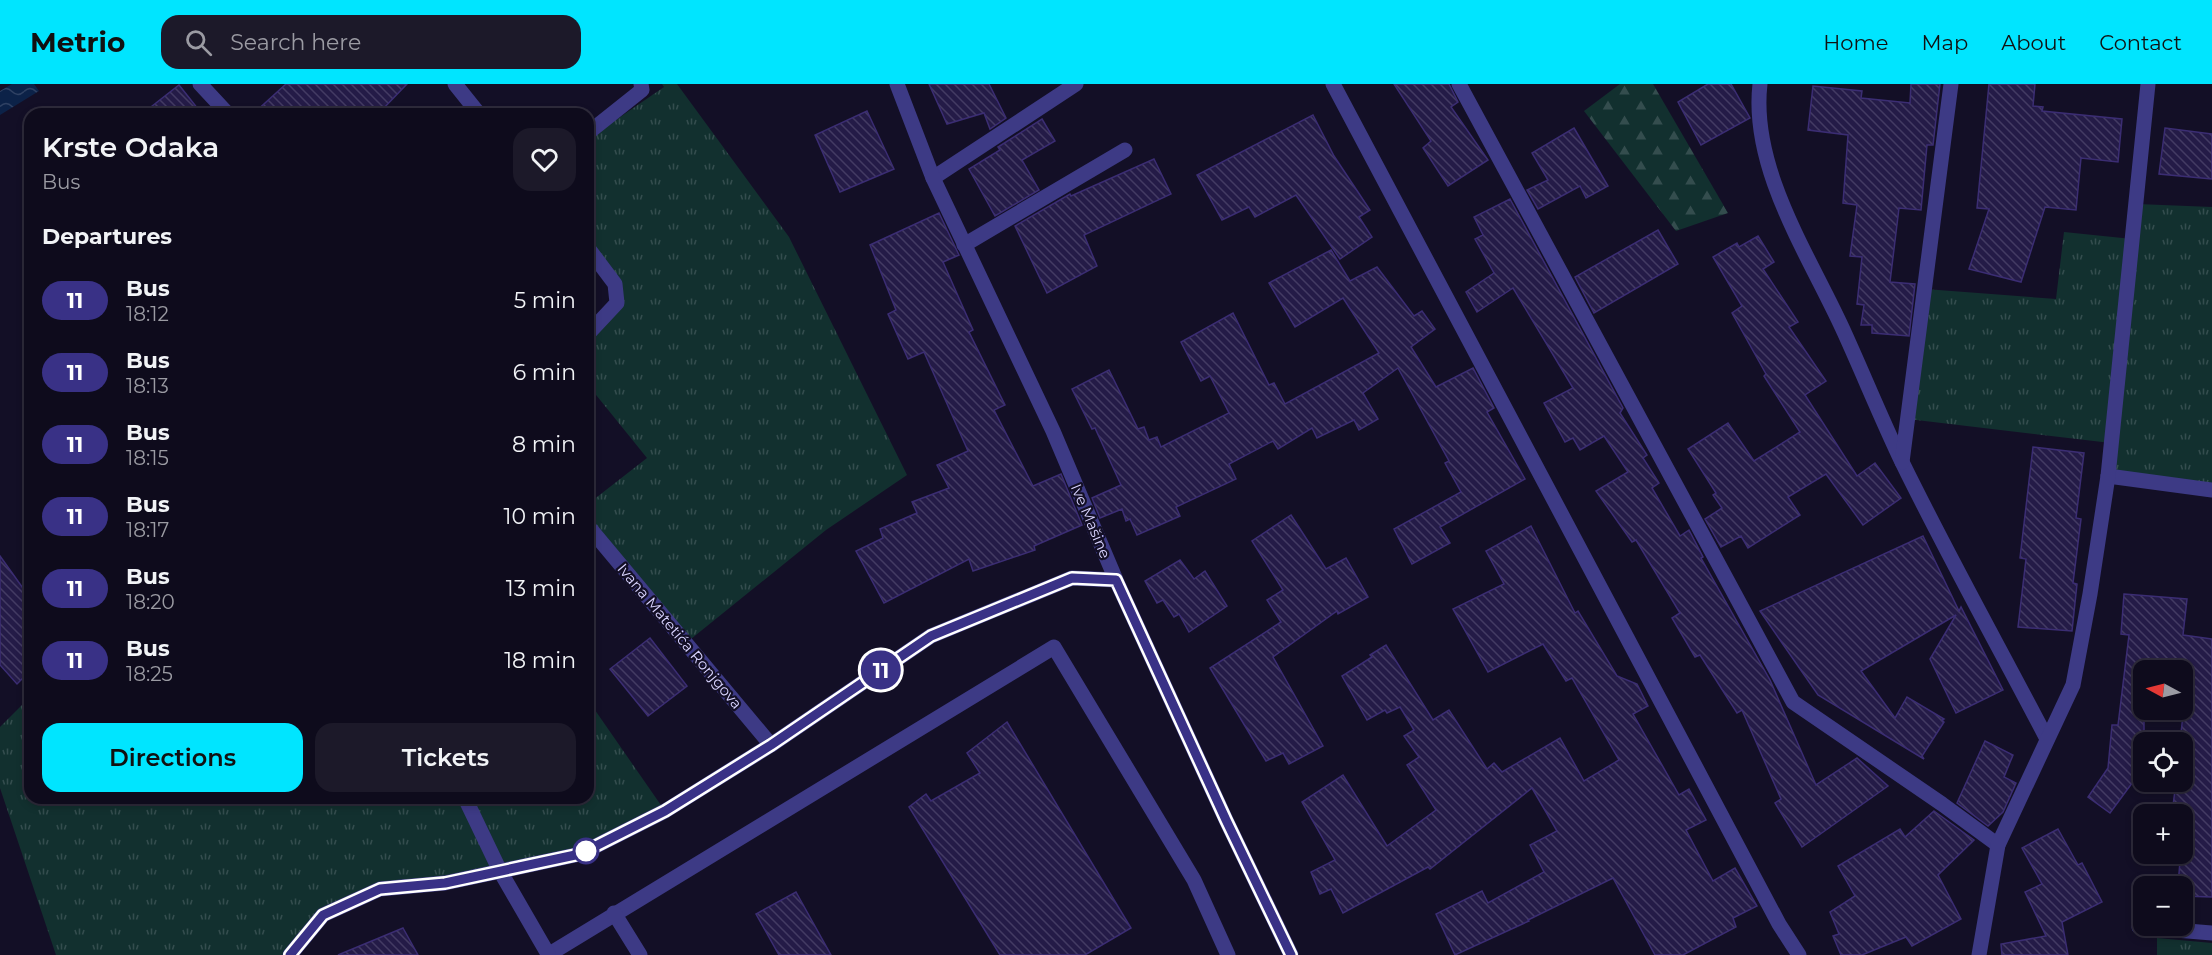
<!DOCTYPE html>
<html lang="en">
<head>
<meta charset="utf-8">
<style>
  :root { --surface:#0e0b1c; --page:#1c1929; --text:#f1f3f6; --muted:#9b9ba3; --line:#2e2b3b; --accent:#00e5ff }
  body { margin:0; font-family:Montserrat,sans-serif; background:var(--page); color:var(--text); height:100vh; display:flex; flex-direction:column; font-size:22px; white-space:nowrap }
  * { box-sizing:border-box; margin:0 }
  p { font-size:20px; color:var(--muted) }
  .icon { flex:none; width:33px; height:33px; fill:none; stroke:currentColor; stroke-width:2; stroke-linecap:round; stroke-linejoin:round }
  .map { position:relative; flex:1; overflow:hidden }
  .side { position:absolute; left:24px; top:24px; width:570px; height:696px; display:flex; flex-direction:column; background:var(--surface); border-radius:18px; box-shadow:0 3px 9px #0003,0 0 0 2px var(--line) }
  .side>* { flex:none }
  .badge { padding:0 12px; border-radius:20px; font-size:21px; line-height:39px }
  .needle { width:39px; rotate:277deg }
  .tools { position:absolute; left:2133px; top:576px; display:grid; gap:12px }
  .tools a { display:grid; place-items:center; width:60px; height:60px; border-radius:12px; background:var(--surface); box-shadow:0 3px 9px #0003,0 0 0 2px var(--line); font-size:30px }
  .map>.badge { position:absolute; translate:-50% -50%; box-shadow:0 0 0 3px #fff }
  h2 { padding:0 18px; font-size:22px; line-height:54px }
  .round { display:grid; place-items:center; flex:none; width:63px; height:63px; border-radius:18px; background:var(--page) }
  .overview { display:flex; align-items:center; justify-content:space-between; height:102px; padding:0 18px }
  h1 { font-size:28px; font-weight:600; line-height:45px }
  .primary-button { display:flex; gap:12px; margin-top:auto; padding:12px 18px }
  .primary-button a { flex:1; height:69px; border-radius:18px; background:var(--accent); color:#111; font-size:24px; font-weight:600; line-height:69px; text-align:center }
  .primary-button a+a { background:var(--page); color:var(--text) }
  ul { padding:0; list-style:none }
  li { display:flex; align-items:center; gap:18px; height:72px; padding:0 18px }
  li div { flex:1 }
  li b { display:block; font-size:22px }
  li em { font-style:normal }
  li .badge { min-width:66px; font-weight:700; text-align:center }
  header { display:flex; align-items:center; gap:36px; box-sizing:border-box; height:84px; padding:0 30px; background:var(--accent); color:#111 }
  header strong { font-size:28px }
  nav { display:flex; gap:33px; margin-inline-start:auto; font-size:21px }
  .search { width:420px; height:54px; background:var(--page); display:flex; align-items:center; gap:15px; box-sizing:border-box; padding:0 21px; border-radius:18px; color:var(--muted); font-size:22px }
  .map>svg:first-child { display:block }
  .grass { fill:url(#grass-tufts) }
  .forest { fill:url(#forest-firs) }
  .water { fill:url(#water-waves) }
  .building { fill:url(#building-back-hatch); stroke:#3b2d73; stroke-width:1.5 }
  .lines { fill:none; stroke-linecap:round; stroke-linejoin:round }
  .lane { stroke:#3d3a85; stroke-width:15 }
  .street { stroke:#3d3a85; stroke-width:15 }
  .line-casing { stroke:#fff; stroke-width:14 }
  .line { stroke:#393186; stroke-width:9 }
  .stop-dot { fill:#fff; stroke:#393186; stroke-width:3 }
  .labels { text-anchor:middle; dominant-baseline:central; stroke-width:4.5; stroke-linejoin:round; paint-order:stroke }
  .street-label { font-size:15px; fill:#d9d4ff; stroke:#130f26 }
</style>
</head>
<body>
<header>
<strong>Metrio</strong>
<div class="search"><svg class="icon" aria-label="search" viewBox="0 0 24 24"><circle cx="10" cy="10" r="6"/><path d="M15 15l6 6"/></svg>Search here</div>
<nav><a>Home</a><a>Map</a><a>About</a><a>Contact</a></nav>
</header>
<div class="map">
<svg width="2212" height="871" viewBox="0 0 2212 871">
  <defs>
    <pattern id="grass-tufts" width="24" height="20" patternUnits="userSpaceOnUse" patternTransform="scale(1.5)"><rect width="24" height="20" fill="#12302f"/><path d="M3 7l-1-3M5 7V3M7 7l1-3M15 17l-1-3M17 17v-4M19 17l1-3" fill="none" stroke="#344d4e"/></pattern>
    <pattern id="forest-firs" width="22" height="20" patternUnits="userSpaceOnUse" patternTransform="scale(1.5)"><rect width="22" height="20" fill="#12302f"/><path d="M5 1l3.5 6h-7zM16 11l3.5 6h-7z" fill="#344d4e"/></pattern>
    <pattern id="water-waves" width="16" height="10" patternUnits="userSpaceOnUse" patternTransform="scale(1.5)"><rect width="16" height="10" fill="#0c2248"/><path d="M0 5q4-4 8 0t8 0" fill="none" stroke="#2f4163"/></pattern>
    <pattern id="building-back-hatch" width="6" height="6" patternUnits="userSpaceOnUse" patternTransform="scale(1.5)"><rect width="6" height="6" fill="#241b47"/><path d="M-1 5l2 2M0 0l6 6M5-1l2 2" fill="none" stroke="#433b63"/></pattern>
  </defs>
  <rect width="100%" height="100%" fill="#130f26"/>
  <g class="grass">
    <path d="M662,0H677L789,153L907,391L826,446L686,559L588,442V420L647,374L588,301V254L617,219L588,164V55L664,3Z"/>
    <path d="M2137,120L2212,123V406L2108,392L2111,359L1908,335L1925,205L2056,215L2064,148L2132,155Z"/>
    <path d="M30,613V714H588V616L665,727L580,770L380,805L323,831L290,871H56L0,704V643Z"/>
    <path d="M2157,854L2212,859V871H2157Z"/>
  </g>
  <path class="forest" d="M1620,0H1653L1728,129L1676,147L1584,27Z"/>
  <path class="water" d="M12,0H34L39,7L0,31V7Z"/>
  <g class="building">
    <path d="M286,0H407L378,30H253Z"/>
    <path d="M929,0H989L1006,34L990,45L984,29L947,40Z"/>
    <path d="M1394,0H1449L1458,18L1451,23L1488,76L1448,102L1423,64L1431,57Z"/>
    <path d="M1708,0H1731L1750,34L1701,61L1678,18Z"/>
    <path d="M1911,0H1940L1933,61H1927L1921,126L1899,124L1890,198L1915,200L1909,252L1872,249V241H1861L1864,221L1857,220L1862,173L1850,172L1857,121L1843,119L1848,51L1808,46L1813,2L1862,7L1861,14L1910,19Z"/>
    <path d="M1989,0H2035L2033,22L2043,23L2042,27L2122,35L2118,78L2081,74L2076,126L2045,123L2021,198L1969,185L1989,125L1977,124Z"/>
    <path d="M179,1L202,30H142Z"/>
    <path d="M867,27L894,85L840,108L815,51Z"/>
    <path d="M1313,31L1334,72L1370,126L1359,133L1372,153L1340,175L1296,111L1255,133L1249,123L1222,136L1197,91Z"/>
    <path d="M1042,35L1055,57L1022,76L1039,106L995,132L969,85L1000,66L998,63Z"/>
    <path d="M1574,44L1608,102L1586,114L1580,102L1538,125L1527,106L1548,96L1532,69Z"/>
    <path d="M2165,44L2212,50V95L2159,90Z"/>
    <path d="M1154,75L1171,110L1084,151L1097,182L1047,209L1015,142L1070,110L1071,112Z"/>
    <path d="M1510,115L1623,324L1620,329L1647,371L1643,374L1659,399L1652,404L1680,452L1689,446L1703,473L1701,474L1770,596L1816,701L1857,674L1888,702L1802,763L1775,719L1781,715L1742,626L1737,629L1700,571L1695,573L1672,534L1680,529L1636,456L1632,458L1596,407L1628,388L1604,352L1580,366L1573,354L1565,358L1544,319L1573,304L1513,204L1477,228L1466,208L1494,189L1475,155L1483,151L1474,133Z"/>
    <path d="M939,129L959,171L943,178L973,246L969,248L1005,321L994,326L1033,402L1061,390L1082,441L1034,462L1035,466L973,487L969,475L884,519L856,467L883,454L880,445L917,429L912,418L949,404L937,381L968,367L924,268L908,275L888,230L896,226L870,161Z"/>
    <path d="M1658,146L1678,180L1594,229L1575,193Z"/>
    <path d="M1758,152L1774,178L1763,185L1798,238L1789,243L1826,297L1805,311L1857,392L1875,379L1901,414L1863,441L1826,390L1788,413L1800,431L1748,464L1741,452L1721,463L1705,435L1722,424L1713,411L1716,409L1688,365L1728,339L1754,377L1800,348L1764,292L1766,290L1732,229L1742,222L1713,173L1737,159L1739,163Z"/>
    <path d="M1331,166L1350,197L1377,183L1414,232L1422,227L1435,245L1411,263L1436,303L1473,284L1494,324L1487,328L1525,395L1440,443L1450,459L1412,480L1394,445L1461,408L1445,379L1449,377L1398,284L1363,309L1378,335L1359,346L1354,336L1317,354L1312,344L1278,365L1273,357L1229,380L1236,395L1176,423L1180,432L1137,451L1130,435L1126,437L1122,425L1100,434L1092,414L1121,401L1095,344L1092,345L1072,305L1109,286L1138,345L1144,343L1149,356L1157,353L1161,363L1229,329L1210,292L1201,297L1181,258L1233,229L1269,301L1274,299L1285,320L1379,269L1343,214L1295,243L1269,199Z"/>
    <path d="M2033,363L2084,369L2076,434L2081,435L2073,499L2077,500L2072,547L2018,543L2026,475L2020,474Z"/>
    <path d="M1291,431L1326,485L1346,474L1368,513L1338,530L1337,527L1273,573L1323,662L1289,680L1283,669L1266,677L1210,584L1281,538L1267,516L1283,506L1252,457Z"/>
    <path d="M1531,442L1575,529L1578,527L1617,592L1637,600L1648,622L1633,630L1679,711L1689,705L1706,736L1686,746L1713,797L1735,784L1757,822L1733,834L1736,843L1683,871H1655L1613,794L1528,836L1529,837L1455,871L1436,830L1482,807L1488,819L1544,788L1530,761L1557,747L1532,704L1430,785L1428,783L1343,829L1331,805L1320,810L1311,788L1335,776L1302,718L1343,691L1387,762L1436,726L1407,681L1419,673L1404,652L1414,646L1400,623L1387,629L1385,626L1367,636L1342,592L1372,573L1370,571L1386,561L1433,636L1449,626L1487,685L1494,679L1502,688L1560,654L1584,697L1619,676L1572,594L1566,597L1543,560L1488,588L1453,525L1504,500L1486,467Z"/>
    <path d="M1923,452L1959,527L1961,523L2003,606L1956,629L1930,575L1956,531L1861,587L1895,634L1907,613L1944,635L1942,636L1944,638L1922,672L1924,675L1818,611L1760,527Z"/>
    <path d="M0,472L30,514V587L17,600L0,581Z"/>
    <path d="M1180,476L1194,495L1205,487L1227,522L1189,548L1179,530L1174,533L1163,516L1157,519L1145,497Z"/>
    <path d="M2124,510L2187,515L2183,551L2212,555V813L2182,812V802H2178L2180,777H2182V730H2172L2176,698H2182V658H2180L2188,586H2144V683L2110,729L2088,713L2108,684L2112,641H2118L2129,551L2121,550Z"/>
    <path d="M650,554L687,602L648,632L610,585Z"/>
    <path d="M1007,638L1131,844L1085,871H1000L909,723L926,710L931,717L980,689L967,669Z"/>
    <path d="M1985,657L2013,671L2004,693L2016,699L2003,728L1988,742L1957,719Z"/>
    <path d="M1934,727L1974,756L1938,791L1961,835L1912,862L1906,853L1862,871H1841L1833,852L1839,850L1830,828L1855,812L1838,782L1900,745L1905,753Z"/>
    <path d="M2058,745L2078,781L2082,779L2102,818L2062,838L2068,871H2002L2001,860L2046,852L2025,808L2042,800L2022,764Z"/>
    <path d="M796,808L831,871H779L756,830Z"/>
    <path d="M403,844L418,871H338Z"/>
  </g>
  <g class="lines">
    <g class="lane">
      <path d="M933,94L1076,0"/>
      <path d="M964,161L1125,66"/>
      <path d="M2139,843L2212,849"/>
      <path d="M548,871L1054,563L1194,796L1228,871"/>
    </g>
    <g class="street">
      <path d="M200,0L228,30"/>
      <path d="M455,0L479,30"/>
      <path d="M897,0L933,94L1053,347L1116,496L1226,736L1291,871"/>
      <path d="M1333,0L1779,840L1799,871"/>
      <path d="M1459,0L1793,618L1942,720L1998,761"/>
      <path d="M1760,0C1750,86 1811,174 1845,250C1864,292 1882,336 1902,378C1948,472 1999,563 2047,655"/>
      <path d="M588,49L642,6L641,0"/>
      <path d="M588,164L615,200L617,219L588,250"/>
      <path d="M1902,378L1951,0"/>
      <path d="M2108,392L2212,406"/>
      <path d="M588,442L771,661"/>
      <path d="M465,714L500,787L548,870"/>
      <path d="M614,829L640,871"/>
      <path d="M290,871L323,831L380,805L445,799L580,770L665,727L771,661L931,552L1072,494L1116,496"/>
      <path d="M1979,871L1998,761L2073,601L2090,510L2108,392L2148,0"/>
    </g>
  </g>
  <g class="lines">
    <g class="line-casing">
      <path id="line" d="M290,871L323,831L380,805L445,799L580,770L665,727L771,661L931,552L1072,494L1116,496L1226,736L1291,871"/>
    </g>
    <use href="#line" class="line"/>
  </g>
  <circle class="stop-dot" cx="586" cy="767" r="12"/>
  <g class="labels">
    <g class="street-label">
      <text transform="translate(1091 437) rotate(67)">Ive Mašine</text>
      <text transform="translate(680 552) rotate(50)">Ivana Matetića Ronjgova</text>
    </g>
  </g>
</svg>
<div class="tools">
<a><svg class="needle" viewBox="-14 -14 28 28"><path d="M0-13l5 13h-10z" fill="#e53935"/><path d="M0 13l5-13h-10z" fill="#9b9ba3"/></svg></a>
<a><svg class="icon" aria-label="locate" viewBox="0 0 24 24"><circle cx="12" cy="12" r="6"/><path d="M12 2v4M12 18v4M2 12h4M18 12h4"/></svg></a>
<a>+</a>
<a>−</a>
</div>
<b class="badge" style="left:881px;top:586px;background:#393186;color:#fff">11</b>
<section class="side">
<div class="overview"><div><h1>Krste Odaka</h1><p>Bus</p></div><a class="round"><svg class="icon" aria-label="heart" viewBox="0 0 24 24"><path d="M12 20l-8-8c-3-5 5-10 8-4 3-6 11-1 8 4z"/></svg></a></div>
<h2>Departures</h2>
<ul>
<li><span class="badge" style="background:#393186;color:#fff">11</span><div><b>Bus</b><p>18:12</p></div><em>5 min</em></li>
<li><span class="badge" style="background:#393186;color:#fff">11</span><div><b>Bus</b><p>18:13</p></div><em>6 min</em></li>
<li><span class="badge" style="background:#393186;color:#fff">11</span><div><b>Bus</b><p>18:15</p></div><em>8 min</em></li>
<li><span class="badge" style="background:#393186;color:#fff">11</span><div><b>Bus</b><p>18:17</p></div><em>10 min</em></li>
<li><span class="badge" style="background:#393186;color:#fff">11</span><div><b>Bus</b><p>18:20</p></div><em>13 min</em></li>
<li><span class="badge" style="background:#393186;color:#fff">11</span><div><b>Bus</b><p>18:25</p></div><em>18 min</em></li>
</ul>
<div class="primary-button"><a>Directions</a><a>Tickets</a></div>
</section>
</div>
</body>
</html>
